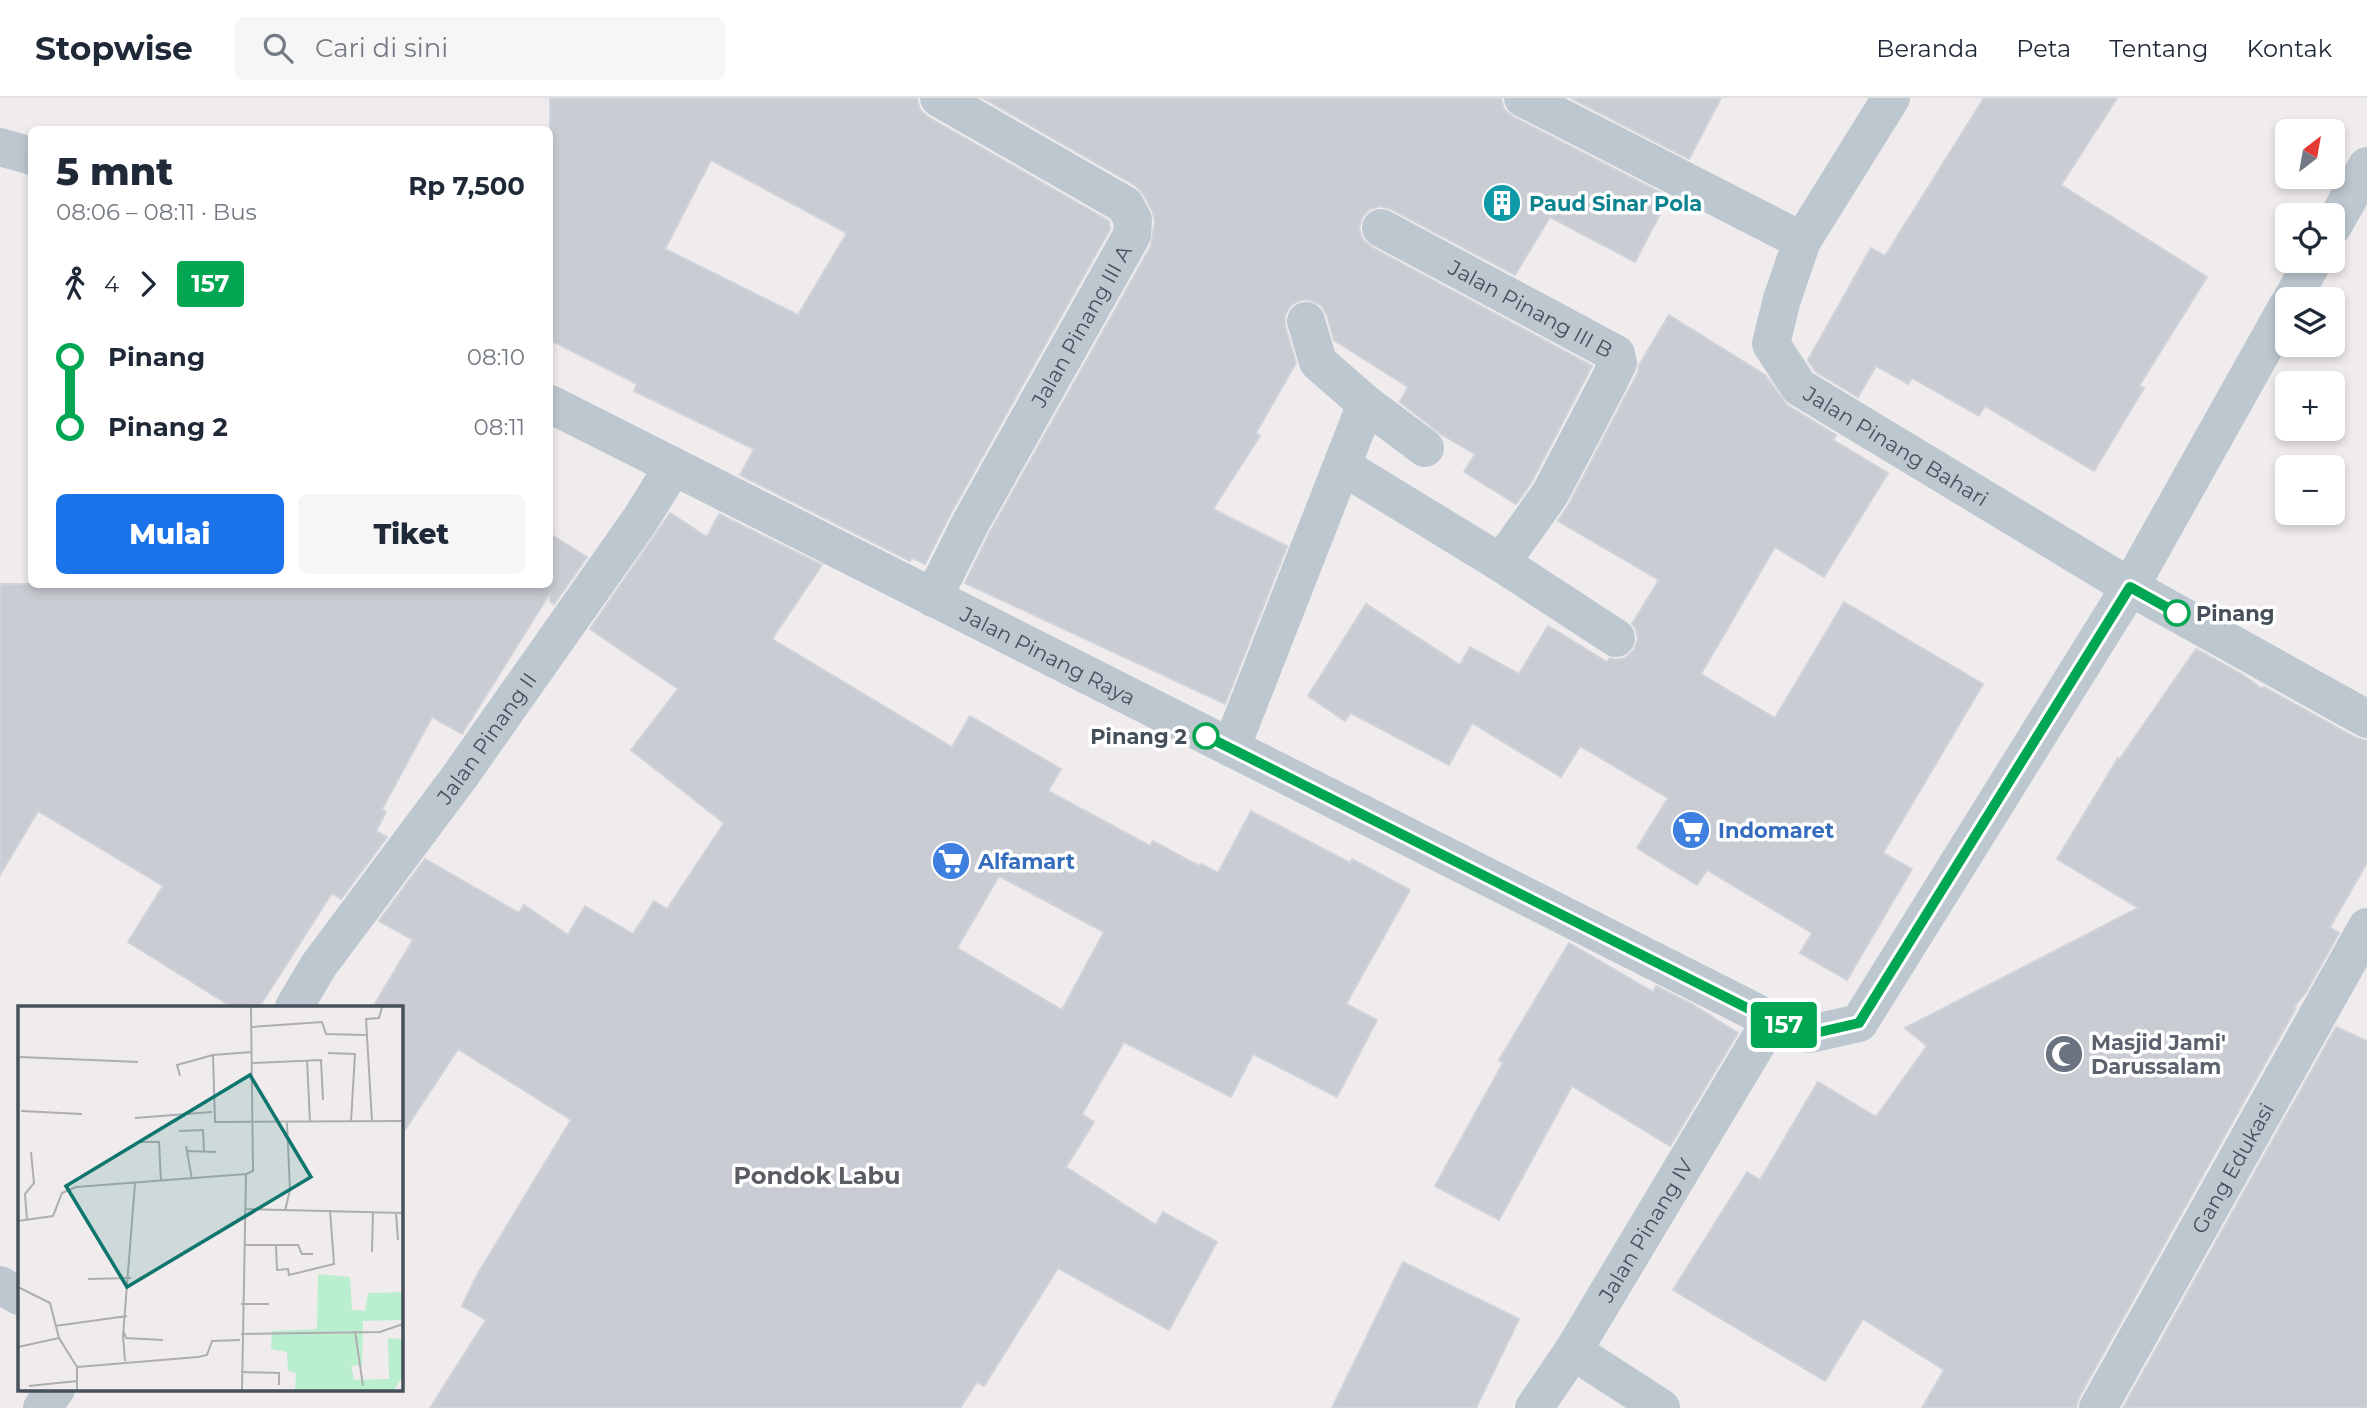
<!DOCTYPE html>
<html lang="id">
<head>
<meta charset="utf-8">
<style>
  :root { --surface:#fff; --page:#f6f6f7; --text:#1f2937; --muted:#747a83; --line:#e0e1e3; --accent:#1a73e8 }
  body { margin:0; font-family:Montserrat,sans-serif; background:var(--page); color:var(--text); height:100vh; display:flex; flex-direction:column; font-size:26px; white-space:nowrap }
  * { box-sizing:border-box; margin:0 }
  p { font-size:23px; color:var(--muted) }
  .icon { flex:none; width:38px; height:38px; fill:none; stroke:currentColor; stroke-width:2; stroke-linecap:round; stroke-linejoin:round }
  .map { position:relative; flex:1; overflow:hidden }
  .side { position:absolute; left:28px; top:28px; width:525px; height:462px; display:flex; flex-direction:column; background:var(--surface); border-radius:10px; box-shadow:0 4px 10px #0003 }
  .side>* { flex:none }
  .badge { padding:0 14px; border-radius:5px; font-size:24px; line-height:46px }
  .needle { width:46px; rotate:31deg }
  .tools { position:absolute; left:2275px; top:21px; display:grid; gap:14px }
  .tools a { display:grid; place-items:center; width:70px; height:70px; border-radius:10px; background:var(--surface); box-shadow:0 4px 10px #0003; font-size:35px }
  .map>.badge { position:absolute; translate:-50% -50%; box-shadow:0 0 0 4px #fff }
  .legs { display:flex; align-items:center; gap:10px; height:77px; padding:0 28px; font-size:23px }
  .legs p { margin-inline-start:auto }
  .summary { display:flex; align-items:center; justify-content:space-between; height:119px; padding:0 28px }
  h1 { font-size:38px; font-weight:800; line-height:52px }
  .primary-button { display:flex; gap:14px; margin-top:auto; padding:14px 28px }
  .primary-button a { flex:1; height:80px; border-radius:10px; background:var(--accent); color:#fff; font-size:28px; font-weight:800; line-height:80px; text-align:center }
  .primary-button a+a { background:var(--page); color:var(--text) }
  ul { padding:0 28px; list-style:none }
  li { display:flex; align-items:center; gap:24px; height:70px; font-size:26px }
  li i { display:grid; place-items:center; width:10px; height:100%; margin:0 9px; background:currentColor }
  li i::after { content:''; width:18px; height:18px; margin:-9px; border:5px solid; border-radius:50%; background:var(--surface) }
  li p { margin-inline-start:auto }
  li:first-child i { background:linear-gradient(#0000 50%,currentColor 0) }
  li:last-child i { background:linear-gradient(currentColor 50%,#0000 0) }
  header { display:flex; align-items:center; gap:42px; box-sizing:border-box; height:98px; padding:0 35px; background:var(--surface); border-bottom:2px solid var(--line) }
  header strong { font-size:33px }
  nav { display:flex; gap:38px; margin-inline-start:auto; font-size:24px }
  .search { width:490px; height:63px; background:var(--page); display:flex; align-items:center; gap:18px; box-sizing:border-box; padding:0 24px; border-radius:10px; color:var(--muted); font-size:26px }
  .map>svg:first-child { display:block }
  .building { fill:#c9ccd2; stroke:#d0d3d9; stroke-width:2; fill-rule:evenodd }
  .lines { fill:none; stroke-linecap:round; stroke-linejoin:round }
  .minor { stroke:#bdc7d0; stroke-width:38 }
  .line-1-casing { stroke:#fff; stroke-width:16 }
  .line-1 { stroke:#00a651; stroke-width:10 }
  .stop-1-dot { fill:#fff; stroke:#00a651; stroke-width:3.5 }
  .labels { text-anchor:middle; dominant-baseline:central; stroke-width:7; stroke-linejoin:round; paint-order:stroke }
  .culture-label { font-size:21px; font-weight:bold; fill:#0d838f; stroke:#fff; text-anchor:start }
  .street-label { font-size:21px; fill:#45505a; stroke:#fff }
  .stop-label { font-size:21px; font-weight:bold; fill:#45505a; stroke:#fff; text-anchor:start }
  .shop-label { font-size:21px; font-weight:bold; fill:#366cbe; stroke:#fff; text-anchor:start }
  .worship-label { font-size:21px; font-weight:bold; fill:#5b616d; stroke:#fff; text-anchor:start }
  .quarter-label { font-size:24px; font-weight:bold; fill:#595d62; stroke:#fff }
  .inset-road { fill:none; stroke:#acaeb2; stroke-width:2 }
  .view { fill:#0f766e; fill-opacity:0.15; stroke:#0f766e; stroke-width:3.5 }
  .inset-edge { fill:none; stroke:#45505a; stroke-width:3.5 }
</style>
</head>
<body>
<header>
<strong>Stopwise</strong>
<div class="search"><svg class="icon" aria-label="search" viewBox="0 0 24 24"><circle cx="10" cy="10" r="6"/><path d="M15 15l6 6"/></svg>Cari di sini</div>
<nav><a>Beranda</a><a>Peta</a><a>Tentang</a><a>Kontak</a></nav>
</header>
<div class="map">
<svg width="2367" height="1310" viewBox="0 0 2367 1310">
  <rect width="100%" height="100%" fill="#f0eced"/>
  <g class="building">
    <path d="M550,0H917L920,12L928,19L1109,123L1110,131L952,413L925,466L912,460L910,463L740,377L754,351L634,293L637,286L550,242ZM711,62L847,135L798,217L665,151Z"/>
    <path d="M983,0H1501L1504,11L1513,19L1669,99L1635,164L1550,119L1515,177L1391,111L1380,108L1370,111L1362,119L1359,131L1363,142L1371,149L1592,268L1531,385L1516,406L1464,374L1475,356L1442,337L1400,304L1408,289L1334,242L1327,217L1321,207L1310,202H1301L1291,207L1285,217V228L1296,265L1256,335L1260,338L1213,411L1287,448L1225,606L965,485L990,434L1151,148L1155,123L1152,112L1144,97L1136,88Z"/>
    <path d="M1571,0H1721L1689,61Z"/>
    <path d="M1984,0H2117L2061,87L2207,179L2139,288L2144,290L2094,373L1985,308L1979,318L1912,280L1908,286L1876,268L1858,299L1815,273L1808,262L1871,150L1885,158Z"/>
    <path d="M1669,217L1765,277L1787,307L1836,337L1833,342L1888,375L1824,479L1775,449L1701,576L1775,620L1844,504L1983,586L1883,755L1912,771L1847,882L1800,855L1812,835L1707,772L1697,787L1637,750L1668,700L1580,648L1561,679L1472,625L1449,667L1351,615L1345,623L1308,598L1366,506L1460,567L1470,549L1519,576L1548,528L1607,564L1610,560L1615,562L1625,560L1634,552L1638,541L1636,531L1632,526L1659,482L1558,423L1569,406L1625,299L1638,275L1639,267Z"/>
    <path d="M670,415L707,439L719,416L822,467L772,541L952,649L970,618L1061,671L1048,693L1150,748L1153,743L1199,768L1201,766L1218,775L1251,713L1350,765L1352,761L1410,792L1346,906L1377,922L1337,999L1253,956L1231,999L1124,944L1082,1016L1094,1024L1066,1069L1156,1127L1163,1114L1217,1144L1169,1232L1058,1170L984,1288L977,1284L960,1310H430L486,1222L462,1208L477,1177L571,1022L458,951L401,1038V909H373L413,842L379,823L425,761L519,815L524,807L568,837L585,808L633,836L654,803L667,811L724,725L631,652L678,591L590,531ZM999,778L1104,834L1062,912L957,850Z"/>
    <path d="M550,436L587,459L554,506L550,503V495L462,636L432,619L382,711L386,714L376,733L387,739L341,801L332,795L259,909H232L128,844L163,788L38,713L0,777V486H550Z"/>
    <path d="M2196,551L2243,577L2262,591L2264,589L2356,640L2367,643V765L2330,829L2339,835L2306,894L2294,909L2296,910L2079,1299L2076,1310H1922L1944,1272L1863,1221L1825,1283L1673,1192L1747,1074L1760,1082L1818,984L1876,1019L1927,948L1905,930L2138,810L2057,761L2118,660L2119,662Z"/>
    <path d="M1569,845L1653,894L1656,888L1690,905L1738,935L1670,1048L1572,988L1499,1122L1435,1088L1503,965L1499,962Z"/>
    <path d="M2336,929L2367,943V1310H2123Z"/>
    <path d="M1403,1164L1519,1221L1476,1310H1332Z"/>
  </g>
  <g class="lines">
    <g class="minor">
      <path d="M1523,0L1802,143"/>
      <path id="s1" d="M1891,0L1802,143L1782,201L1771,246L1799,289L2130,489L2367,621"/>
      <path d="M0,49L32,58"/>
      <path d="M2333,128L2367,68"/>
      <path id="s2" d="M1381,130L1616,256L1618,265L1606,289L1550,396L1501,465"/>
      <path d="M2292,201L2313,163"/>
      <path d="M1306,223L1318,264L1366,306L1425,350"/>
      <path id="s3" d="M550,306L1771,922L1810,936L1859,925L2130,489L2287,209"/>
      <path d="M1342,368L1501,465L1616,540"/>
      <path id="s4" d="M933,500L971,424L1132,137L1133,122L1125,107L939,0"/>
      <path d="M1231,650L1366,306"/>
      <path id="s5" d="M294,909L319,867L460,678L640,422L673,369"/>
      <path d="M0,1187L19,1198"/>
      <path d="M1573,1253L1661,1310"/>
      <path d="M42,1310L56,1291"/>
      <path id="s6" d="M1534,1310L1573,1253L1771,922"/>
      <path id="s7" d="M2098,1310L2367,829"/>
    </g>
  </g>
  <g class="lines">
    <g class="line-1-casing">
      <path id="line-1" d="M1206,638L1771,922L1811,936L1859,925L2130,489L2177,515"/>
    </g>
    <use href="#line-1" class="line-1"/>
  </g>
  <defs>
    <g id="building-disc" transform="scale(2.0125)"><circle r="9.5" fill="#0f9aa8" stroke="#fff"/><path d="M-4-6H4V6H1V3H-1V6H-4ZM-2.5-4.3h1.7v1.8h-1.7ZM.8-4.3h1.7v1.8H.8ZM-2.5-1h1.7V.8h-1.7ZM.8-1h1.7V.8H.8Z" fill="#fff"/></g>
    <g id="supermarket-disc" transform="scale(2.0125)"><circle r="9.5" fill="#3f7fe0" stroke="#fff"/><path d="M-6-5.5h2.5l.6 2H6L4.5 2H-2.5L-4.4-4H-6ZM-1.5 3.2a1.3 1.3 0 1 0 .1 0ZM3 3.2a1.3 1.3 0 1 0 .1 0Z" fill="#fff"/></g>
    <g id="mosque-disc" transform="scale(2.0125)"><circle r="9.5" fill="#6b7280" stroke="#fff"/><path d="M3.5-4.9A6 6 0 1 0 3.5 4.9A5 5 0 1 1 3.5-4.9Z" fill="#fff"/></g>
  </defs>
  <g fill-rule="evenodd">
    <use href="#building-disc" x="1502" y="105"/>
    <use href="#supermarket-disc" x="1691" y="732"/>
    <use href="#supermarket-disc" x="951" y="763"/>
    <use href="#mosque-disc" x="2064" y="956"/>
  </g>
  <g class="stop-1-dot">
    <circle cx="2177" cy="515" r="12"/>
    <circle cx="1206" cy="638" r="12"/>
  </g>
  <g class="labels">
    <g class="culture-label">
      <text x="1529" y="105">Paud Sinar Pola</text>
    </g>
    <g class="street-label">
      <text stroke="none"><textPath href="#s2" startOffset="170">Jalan Pinang III B</textPath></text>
      <text stroke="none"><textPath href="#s4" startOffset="310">Jalan Pinang III A</textPath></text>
      <text stroke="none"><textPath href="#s1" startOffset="441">Jalan Pinang Bahari</textPath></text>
      <text stroke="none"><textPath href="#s3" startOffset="558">Jalan Pinang Raya</textPath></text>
      <text stroke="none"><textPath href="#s5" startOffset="331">Jalan Pinang II</textPath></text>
      <text stroke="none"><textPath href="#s7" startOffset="275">Gang Edukasi</textPath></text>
      <text stroke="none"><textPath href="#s6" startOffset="210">Jalan Pinang IV</textPath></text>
    </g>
    <g class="stop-label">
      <text x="2196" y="515">Pinang</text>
      <text x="1187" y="638" text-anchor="end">Pinang 2</text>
    </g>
    <g class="shop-label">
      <text x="1718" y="732">Indomaret</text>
      <text x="978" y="763">Alfamart</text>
    </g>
    <g class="worship-label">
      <text x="2091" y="944">Masjid Jami'<tspan x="2091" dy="24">Darussalam</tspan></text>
    </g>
    <g class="quarter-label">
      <text x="817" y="1077">Pondok Labu</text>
    </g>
  </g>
  <g transform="translate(18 908)">
    <rect width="385" height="385" fill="#f0eced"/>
    <path d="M300,268L332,271L334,304L347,305L350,287L385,286V314L345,315L344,359L333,360L336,374L371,373L370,332L385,333V370L376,384H277L278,367L270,365L269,346L253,343L254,325L299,323Z" fill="#b9efce"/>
    <path class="inset-road" d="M234,21L304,16L308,28L348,29M234,46L195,49L197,116L385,115M310,47L337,48L333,116M2,51L120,56M289,54L292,116M234,57L303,54L305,94M162,70L159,59L195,49M3,105L64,108M117,112L194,106M354,115L348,13L361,12L364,1M161,125L185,124L186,146M120,136H141L143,175M168,140L174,173M169,145L198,146M228,168L235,165L233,1M228,203L385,207M267,205L272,184L269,117M378,207L380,234M9,214L7,188L16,177L13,146M0,215L35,210L44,187L58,181L228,168M226,239H280L284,248H295M258,239L259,264L270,263L271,269L316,258L312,204M354,246L355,205M70,273L113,272M0,281L32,297L41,332L59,361V384M223,298H251M37,320L109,310M337,325L345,380M106,326L108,332L145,334M223,328L362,326L385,318M0,341L41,332M107,355L105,330L117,177M59,361L180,351L189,349L194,335L222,334M223,366L261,367V379M11,380L59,375M224,384L228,168"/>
    <path class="view" d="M232,69L293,171L109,281L48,180Z"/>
    <rect width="385" height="385" class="inset-edge"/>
  </g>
</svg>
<div class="tools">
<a><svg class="needle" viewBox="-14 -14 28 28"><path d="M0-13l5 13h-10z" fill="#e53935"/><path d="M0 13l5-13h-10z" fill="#747a83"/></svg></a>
<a><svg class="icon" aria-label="locate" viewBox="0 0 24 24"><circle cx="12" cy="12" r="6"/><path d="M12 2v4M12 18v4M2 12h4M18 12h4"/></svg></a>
<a><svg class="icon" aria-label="layers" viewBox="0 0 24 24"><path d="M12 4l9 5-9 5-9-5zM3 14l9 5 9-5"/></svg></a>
<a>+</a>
<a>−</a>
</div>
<b class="badge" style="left:1784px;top:927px;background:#00a651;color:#fff">157</b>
<section class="side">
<div class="summary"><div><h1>5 mnt</h1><p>08:06 – 08:11 · Bus</p></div><b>Rp 7,500</b></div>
<div class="legs"><svg class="icon" aria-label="walk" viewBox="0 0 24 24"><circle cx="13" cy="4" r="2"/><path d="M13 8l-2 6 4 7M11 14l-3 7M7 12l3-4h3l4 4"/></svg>4<svg class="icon" aria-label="forward" viewBox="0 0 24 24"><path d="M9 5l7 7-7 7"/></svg><b class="badge" style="background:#00a651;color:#fff">157</b></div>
<ul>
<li><i style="color:#00a651"></i><b>Pinang</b><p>08:10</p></li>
<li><i style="color:#00a651"></i><b>Pinang 2</b><p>08:11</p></li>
</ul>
<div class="primary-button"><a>Mulai</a><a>Tiket</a></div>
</section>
</div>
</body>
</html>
